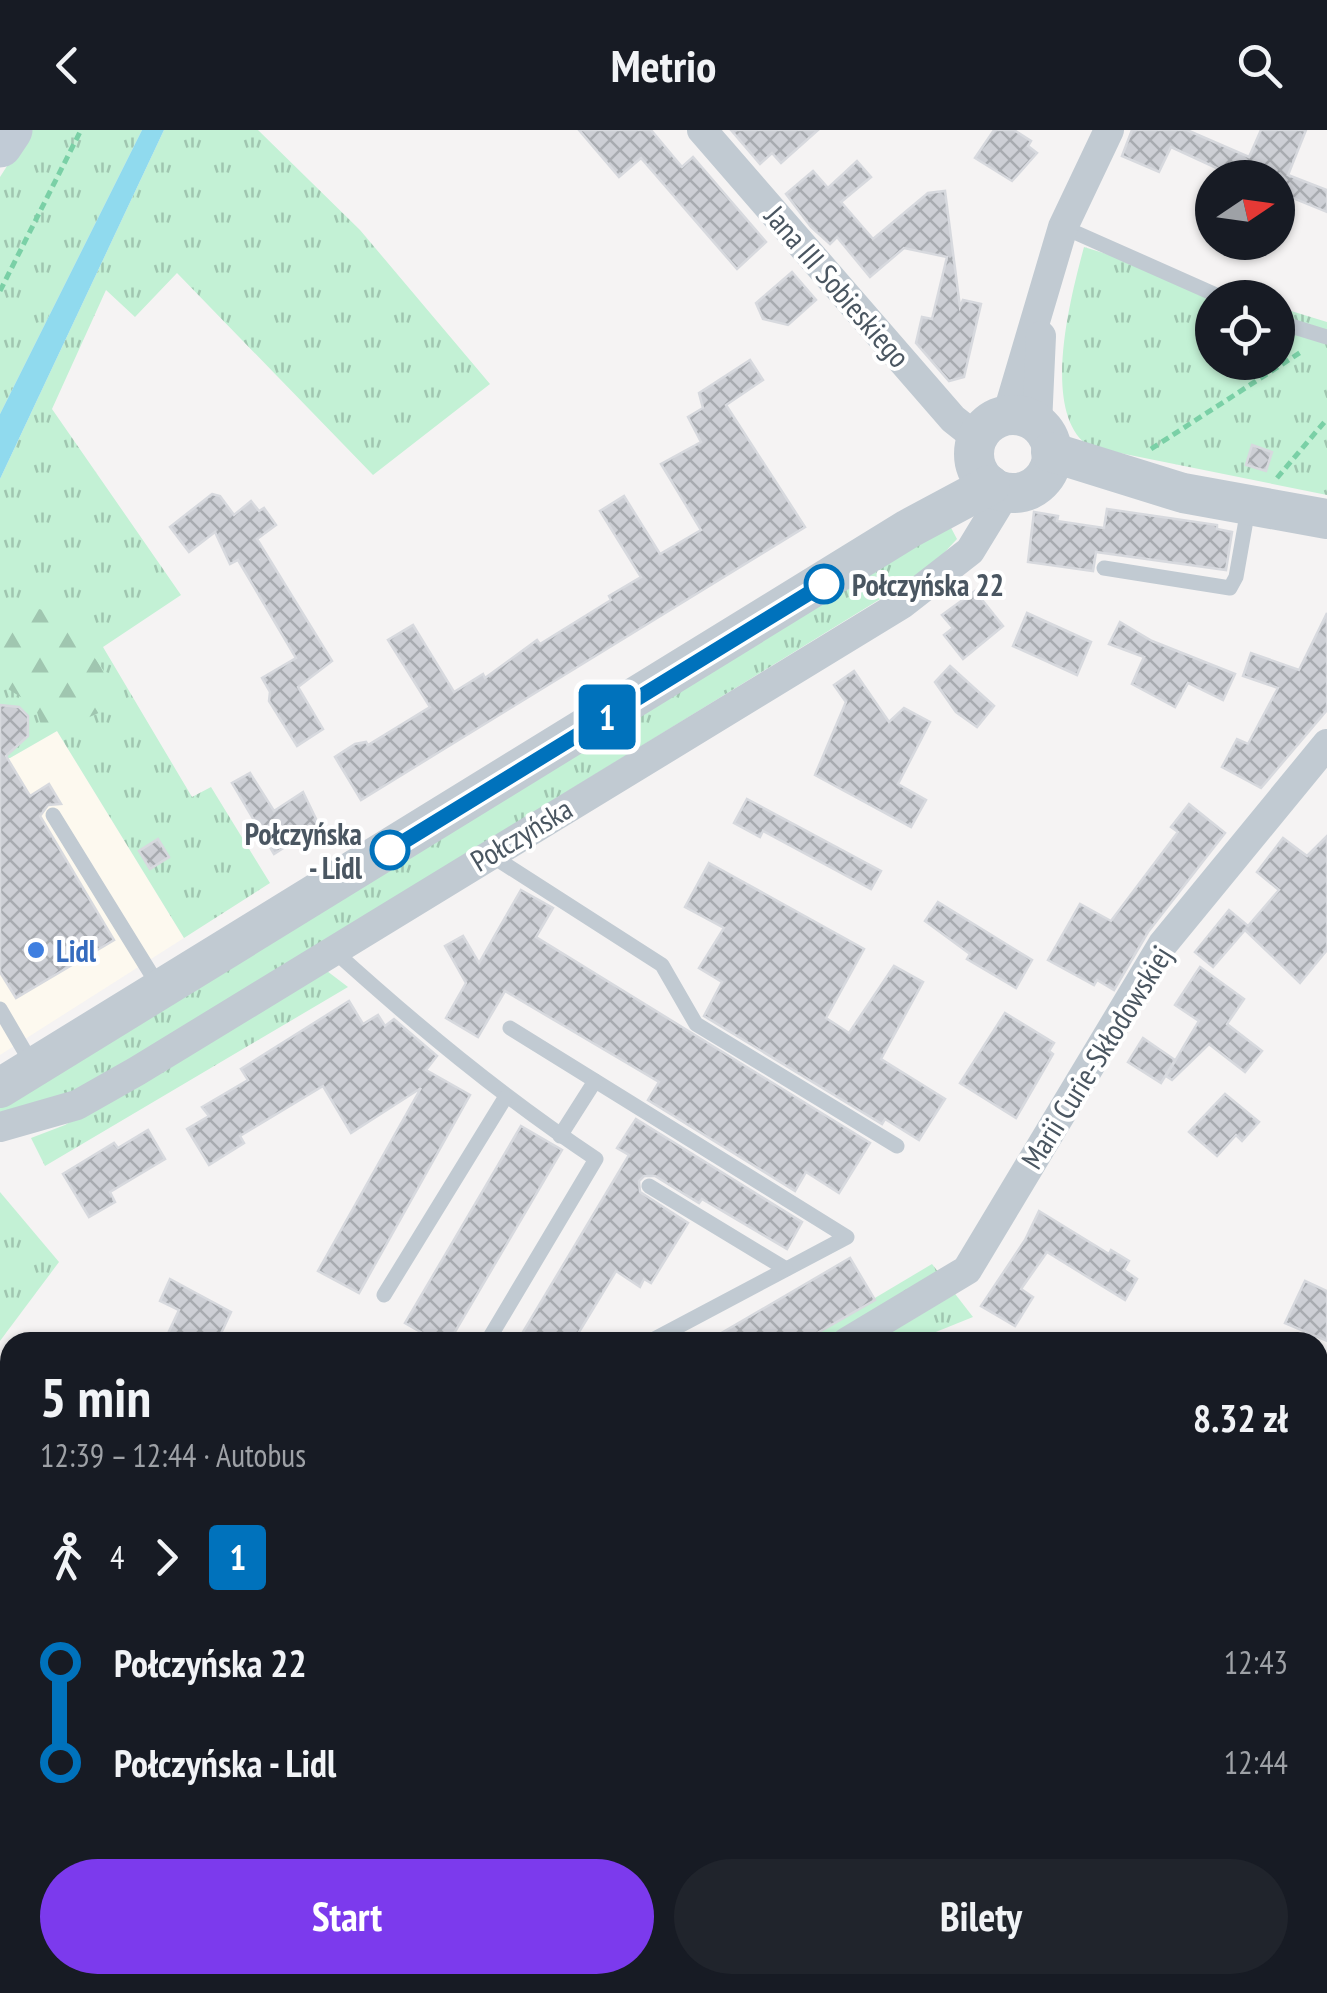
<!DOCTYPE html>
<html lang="pl">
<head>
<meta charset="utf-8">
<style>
  :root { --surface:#171b24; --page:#20242c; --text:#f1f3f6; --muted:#9ea1a6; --accent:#7c3aed }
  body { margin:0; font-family:"PT Sans Narrow",sans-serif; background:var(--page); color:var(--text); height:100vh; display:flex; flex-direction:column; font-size:38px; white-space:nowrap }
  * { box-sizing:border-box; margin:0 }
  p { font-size:32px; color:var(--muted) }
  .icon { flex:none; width:55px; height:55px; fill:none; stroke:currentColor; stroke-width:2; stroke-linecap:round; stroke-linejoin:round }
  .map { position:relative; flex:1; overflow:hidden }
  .details { position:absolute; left:0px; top:1202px; width:1328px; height:662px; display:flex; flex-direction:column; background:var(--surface); border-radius:30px 30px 0 0; box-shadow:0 2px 8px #0004 }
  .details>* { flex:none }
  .badge { padding:0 20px; border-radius:8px; font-size:35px; line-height:65px }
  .needle { width:65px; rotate:77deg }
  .fabs { position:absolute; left:1195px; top:30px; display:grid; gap:20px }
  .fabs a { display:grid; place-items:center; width:100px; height:100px; border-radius:50%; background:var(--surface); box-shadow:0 2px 8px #0004; font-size:50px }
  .map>.badge { position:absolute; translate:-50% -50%; box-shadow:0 0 0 5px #fff }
  .legs { display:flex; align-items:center; gap:15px; height:110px; padding:0 40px; font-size:32px }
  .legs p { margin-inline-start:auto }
  .overview { display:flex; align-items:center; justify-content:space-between; height:170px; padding:0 40px }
  h1 { font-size:55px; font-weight:600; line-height:75px }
  .cta { display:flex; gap:20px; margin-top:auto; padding:20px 40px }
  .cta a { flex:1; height:115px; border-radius:60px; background:var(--accent); color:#fff; font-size:40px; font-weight:600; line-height:115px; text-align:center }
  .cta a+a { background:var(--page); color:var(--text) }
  ul { padding:0 40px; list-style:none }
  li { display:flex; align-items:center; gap:35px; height:100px; font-size:38px }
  li i { display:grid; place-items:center; width:15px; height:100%; margin:0 12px; background:currentColor }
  li i::after { content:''; width:25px; height:25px; margin:-12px; border:8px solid; border-radius:50%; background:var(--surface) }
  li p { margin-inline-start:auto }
  li:first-child i { background:linear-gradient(#0000 50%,currentColor 0) }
  li:last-child i { background:linear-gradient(currentColor 50%,#0000 0) }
  header { display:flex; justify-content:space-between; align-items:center; height:130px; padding:0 40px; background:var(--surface); font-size:45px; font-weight:600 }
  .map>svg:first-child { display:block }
  .commercial { fill:#fdf9ef }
  .grass { fill:url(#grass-tufts) }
  .forest { fill:url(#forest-firs) }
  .water { fill:#90daee }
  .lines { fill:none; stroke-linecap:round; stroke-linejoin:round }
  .stream { stroke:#90daee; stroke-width:8 }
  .building { fill:url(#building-cross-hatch); stroke:#d7d9de; stroke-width:2.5 }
  .path { stroke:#7ad0a6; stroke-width:5; stroke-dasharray:8 5; stroke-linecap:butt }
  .service { stroke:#c1cad2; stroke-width:15 }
  .minor { stroke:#c1cad2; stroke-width:30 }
  .tertiary { stroke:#c1cad2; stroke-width:40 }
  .secondary { stroke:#c1cbd6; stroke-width:45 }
  .line-1-casing { stroke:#fff; stroke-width:22 }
  .line-1 { stroke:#0072bc; stroke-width:15 }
  .stop-1-dot { fill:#fff; stroke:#0072bc; stroke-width:5 }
  .shop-dot { fill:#3f7fe0; stroke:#fff; stroke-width:4 }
  .labels { text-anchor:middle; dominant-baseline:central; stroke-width:8; stroke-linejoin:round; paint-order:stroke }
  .street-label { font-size:30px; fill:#4a5661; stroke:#fff }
  .stop-label { font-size:30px; font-weight:bold; fill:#4a5661; stroke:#fff; text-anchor:start }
  .shop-label { font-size:30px; font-weight:bold; fill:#366cbe; stroke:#fff; text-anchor:start }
</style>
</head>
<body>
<header><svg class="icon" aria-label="back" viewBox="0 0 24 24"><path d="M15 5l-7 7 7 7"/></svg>Metrio<svg class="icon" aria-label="search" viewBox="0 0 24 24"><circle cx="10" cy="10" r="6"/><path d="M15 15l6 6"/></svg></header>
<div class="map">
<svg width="1327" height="1863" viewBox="0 0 1327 1863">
  <defs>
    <pattern id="grass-tufts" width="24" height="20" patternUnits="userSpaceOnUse" patternTransform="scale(2.5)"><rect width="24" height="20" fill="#c3f1d5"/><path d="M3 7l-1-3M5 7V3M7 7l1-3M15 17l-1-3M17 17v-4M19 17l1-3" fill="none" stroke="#a0c6b0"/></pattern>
    <pattern id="forest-firs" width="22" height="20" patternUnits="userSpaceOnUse" patternTransform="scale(2.5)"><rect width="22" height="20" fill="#c3f1d5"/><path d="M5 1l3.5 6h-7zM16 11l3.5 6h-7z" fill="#a0c6b0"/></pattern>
    <pattern id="building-cross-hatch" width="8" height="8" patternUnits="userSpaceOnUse" patternTransform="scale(2.5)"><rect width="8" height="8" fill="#cdcfd5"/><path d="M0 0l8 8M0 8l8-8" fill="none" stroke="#a8abb0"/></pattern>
  </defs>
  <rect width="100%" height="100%" fill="#f5f3f3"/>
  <path class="commercial" d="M57,601L184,808L0,925V629L10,628Z"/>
  <g class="grass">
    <path d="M30,0H142L0,284V47Z"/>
    <path d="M164,0H258L360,100L490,254L373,345L177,143L135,187L106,160L52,279L181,465L103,517L192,667L211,657L270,753L184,808L57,601L10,628L0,629V349Z"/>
    <path d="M1084,117L1246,167L1212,168V232H1278V177L1327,192V365L1090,317C1039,284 1071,166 1084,117Z"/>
    <path d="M949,394L957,409L929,439L74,965L0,982V972Z"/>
    <path d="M327,841L348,857L45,1036L31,1008L65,995Z"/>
    <path d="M0,1062L59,1132L0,1211Z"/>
    <path d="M932,1134L973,1187L911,1212H801Z"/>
    <path d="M0,1243L10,1251V1647L3,1662L10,1666V1833L0,1829Z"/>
    <path d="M899,1855H1218L1243,1863H895Z"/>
  </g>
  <g class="forest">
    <path d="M30,477L65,485L115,557L110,578L69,596L42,598L35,576L0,554V505Z"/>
    <path d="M1318,1655L1327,1657V1731L1318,1728Z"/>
  </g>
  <path class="water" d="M142,0H164L0,349V284Z"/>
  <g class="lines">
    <g class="stream">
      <path d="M1318,1675L1327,1672"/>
      <path d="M1173,1855L1200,1863"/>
    </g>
  </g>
  <g class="building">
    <path d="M579,0H651L682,37L693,27L766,112L737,139L641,28L619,47Z"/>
    <path d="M731,0H818L781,33L772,23L760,34Z"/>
    <path d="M994,0H1014L1031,11L1028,16L1037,23L1012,51L975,28Z"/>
    <path d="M1132,0H1187L1249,27L1261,0H1306L1288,45L1327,60V82L1278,62V48H1238L1171,17L1159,42L1122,26Z"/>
    <path d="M857,31L871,47L841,72L873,109L928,63L945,61L960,177L963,170L981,174L964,247L949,251L916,213L922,187L932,189L947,127L904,118L870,147L837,107L830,114L811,97L786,64L813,41L828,58Z"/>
    <path d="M792,142L816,170L788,195L763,189L756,173Z"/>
    <path d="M750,230L763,250L726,275L805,397L361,670L335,627L355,614L366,612L368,615L430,577L388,510L413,495L454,562L483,544L485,548L537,510L540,514L611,470L609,466L641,447L600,381L624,366L660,424L701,400L661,334L701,312L688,287L703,278L699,263Z"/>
    <path d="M1252,315L1272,322L1266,341L1246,335Z"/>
    <path d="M212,364L220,366L234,385L251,371L259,381L264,378L276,395L257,409L332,531L298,557L323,599L297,616L269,571L270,562L262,548L296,528L238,430L230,434L215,402L189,422L170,397Z"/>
    <path d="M1107,379L1217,395V399L1232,402L1226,440L1096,422L1093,441L1028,432L1034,382L1058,386L1057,391L1104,398Z"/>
    <path d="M975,461L1003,496L963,529L944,505L953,498L942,485Z"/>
    <path d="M1027,483L1091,512L1077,545L1013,516Z"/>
    <path d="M1327,483V580L1261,658L1222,637L1237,609L1248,614L1278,558L1243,546L1251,523L1299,540Z"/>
    <path d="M1120,492L1152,511L1235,544L1223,570L1188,553L1175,577L1132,554L1144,527L1109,514Z"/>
    <path d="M950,536L994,576L977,597L956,582L935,552Z"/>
    <path d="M854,541L889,592L904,578L930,592L898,654L926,670L911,697L815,645L846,572L834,555Z"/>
    <path d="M0,575L19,577L28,586V606L6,626L30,666L49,654L61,674L48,675L40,686L114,810L16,868L0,842Z"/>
    <path d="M250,643L274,681L303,662L319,695L274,724L232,653Z"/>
    <path d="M747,669L881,741L871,759L763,701L760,707L734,693Z"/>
    <path d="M1189,674L1225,703L1148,802L1114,860L1097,850L1094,855L1048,830L1080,774L1111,791L1178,702L1171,697Z"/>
    <path d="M1327,706V820L1300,853L1245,800L1213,837L1195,822L1229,780L1248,796L1279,760L1257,742L1283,708L1307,726Z"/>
    <path d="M158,709L169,727L150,739L139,721Z"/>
    <path d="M709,733L864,819L826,888L849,903L894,836L923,852L881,929L945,969L919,1010L885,989L882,994L704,886L722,852L699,838L724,798L685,777Z"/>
    <path d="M521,760L553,778L536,807L870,1013L839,1063L806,1042L795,1061L648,970L659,952L505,861L478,907L446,888L466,853L445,816L463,806L479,833Z"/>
    <path d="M938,772L1032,830L1016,858L967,829L970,824L925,791Z"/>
    <path d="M1200,837L1244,869L1227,894L1262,921L1245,942L1209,914L1172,950L1166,946L1199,891L1175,875Z"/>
    <path d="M349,871L363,894L378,885L385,896L394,889L437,926L426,940L470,965L359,1163L318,1141L421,958L351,1003L323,956L240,1006L244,1013L209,1035L187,999L209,986L202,977L248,950L241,939Z"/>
    <path d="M1005,883L1054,913L1049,921L1053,924L1016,988L960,953Z"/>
    <path d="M1143,908L1175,930L1161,953L1128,932Z"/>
    <path d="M1225,964L1259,992L1242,1011L1236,1005L1217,1026L1189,1002Z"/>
    <path d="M636,989L802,1092L787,1119L702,1069L699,1073L655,1046H644L639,1051L640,1062L688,1093L651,1153L644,1149L640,1157L616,1141L573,1212H517L629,1025L617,1018Z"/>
    <path d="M521,996L562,1020L449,1212H438L405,1193Z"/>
    <path d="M148,1000L165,1029L110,1062L115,1072L89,1087L63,1044L114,1013L118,1018Z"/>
    <path d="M1039,1081L1109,1124L1111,1120L1129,1131L1124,1140L1137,1149L1125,1170L1047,1122L1021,1159L1033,1167L1015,1196L981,1176L1025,1110Z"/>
    <path d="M850,1128L875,1170L828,1197L801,1212H706Z"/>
    <path d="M170,1149L231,1182L217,1212H164L179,1180L160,1171Z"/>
    <path d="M1305,1151L1327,1161V1211L1285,1193Z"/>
  </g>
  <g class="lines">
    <g class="path">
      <path d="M0,161L81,0"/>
      <path d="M1151,319L1301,222"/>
      <path d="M1277,348L1327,289"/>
      <path d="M46,1855L65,1863"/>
    </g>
    <g class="service">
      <path d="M1063,97L1223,168"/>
      <path d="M1278,192L1327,207"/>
      <path d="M1104,438L1230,458L1236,447L1248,379"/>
      <path d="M53,685L161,860"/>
      <path d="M489,724L662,835L696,894L897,1016"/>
      <path d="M332,819C416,895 501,966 596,1029L487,1212"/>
      <path d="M0,879L32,934"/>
      <path d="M510,898L847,1107L649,1212"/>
      <path d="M560,1006L595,951"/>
      <path d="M649,1056L786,1139"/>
      <path d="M384,1165L505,968"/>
    </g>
    <g class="minor">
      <path d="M702,0L953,289L977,308"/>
      <path d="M1007,286L1063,97L1109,0"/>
      <path d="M1037,294L1041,206"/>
      <path d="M0,997L77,975L137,941L902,474L970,421L1006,362"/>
      <path d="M847,1212L967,1140L1163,814L1327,614"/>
      <path d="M1318,1384L1327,1370"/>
      <path d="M1318,1444L1327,1449"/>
      <path d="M0,1477L10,1482"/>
      <path d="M1040,1855L1080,1863"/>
      <path d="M0,1861L5,1863"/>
    </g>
    <g class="tertiary">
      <circle cx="1013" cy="324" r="39"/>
      <path d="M1051,322L1183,363L1327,389"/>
      <path d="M0,958L908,399L990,355"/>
    </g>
    <path class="secondary" d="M0,15L10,0"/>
  </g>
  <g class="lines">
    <g class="line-1-casing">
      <path id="line-1" d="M390,720L824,454"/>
    </g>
    <use href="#line-1" class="line-1"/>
  </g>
  <g class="stop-1-dot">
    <circle cx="824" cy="454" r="18"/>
    <circle cx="390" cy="720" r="18"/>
  </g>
  <circle class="shop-dot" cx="36" cy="820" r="10"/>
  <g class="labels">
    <g class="street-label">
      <text transform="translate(838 156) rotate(49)">Jana III Sobieskiego</text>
      <text transform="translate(521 704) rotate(-31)">Połczyńska</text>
      <text transform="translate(1096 927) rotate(-58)">Marii Curie-Skłodowskiej</text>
    </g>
    <g class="stop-label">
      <text x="852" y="454">Połczyńska 22</text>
      <text x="362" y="703" text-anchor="end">Połczyńska<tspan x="362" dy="34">- Lidl</tspan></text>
    </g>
    <g class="shop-label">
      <text x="56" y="820">Lidl</text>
    </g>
  </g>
</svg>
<div class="fabs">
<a><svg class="needle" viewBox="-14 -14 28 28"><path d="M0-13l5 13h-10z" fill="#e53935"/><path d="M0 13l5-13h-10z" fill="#9ea1a6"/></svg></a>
<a><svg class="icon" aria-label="locate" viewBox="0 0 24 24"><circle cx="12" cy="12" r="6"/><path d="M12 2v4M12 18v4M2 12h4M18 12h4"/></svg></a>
</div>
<b class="badge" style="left:607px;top:587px;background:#0072bc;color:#fff">1</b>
<section class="details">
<div class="overview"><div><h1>5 min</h1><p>12:39 – 12:44 · Autobus</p></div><b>8.32 zł</b></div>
<div class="legs"><svg class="icon" aria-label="walk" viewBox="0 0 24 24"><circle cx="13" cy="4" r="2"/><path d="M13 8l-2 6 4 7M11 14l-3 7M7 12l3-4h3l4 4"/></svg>4<svg class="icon" aria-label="forward" viewBox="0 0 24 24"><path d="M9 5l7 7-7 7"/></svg><b class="badge" style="background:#0072bc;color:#fff">1</b></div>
<ul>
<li><i style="color:#0072bc"></i><b>Połczyńska 22</b><p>12:43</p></li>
<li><i style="color:#0072bc"></i><b>Połczyńska - Lidl</b><p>12:44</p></li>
</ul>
<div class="cta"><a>Start</a><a>Bilety</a></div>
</section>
</div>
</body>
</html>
